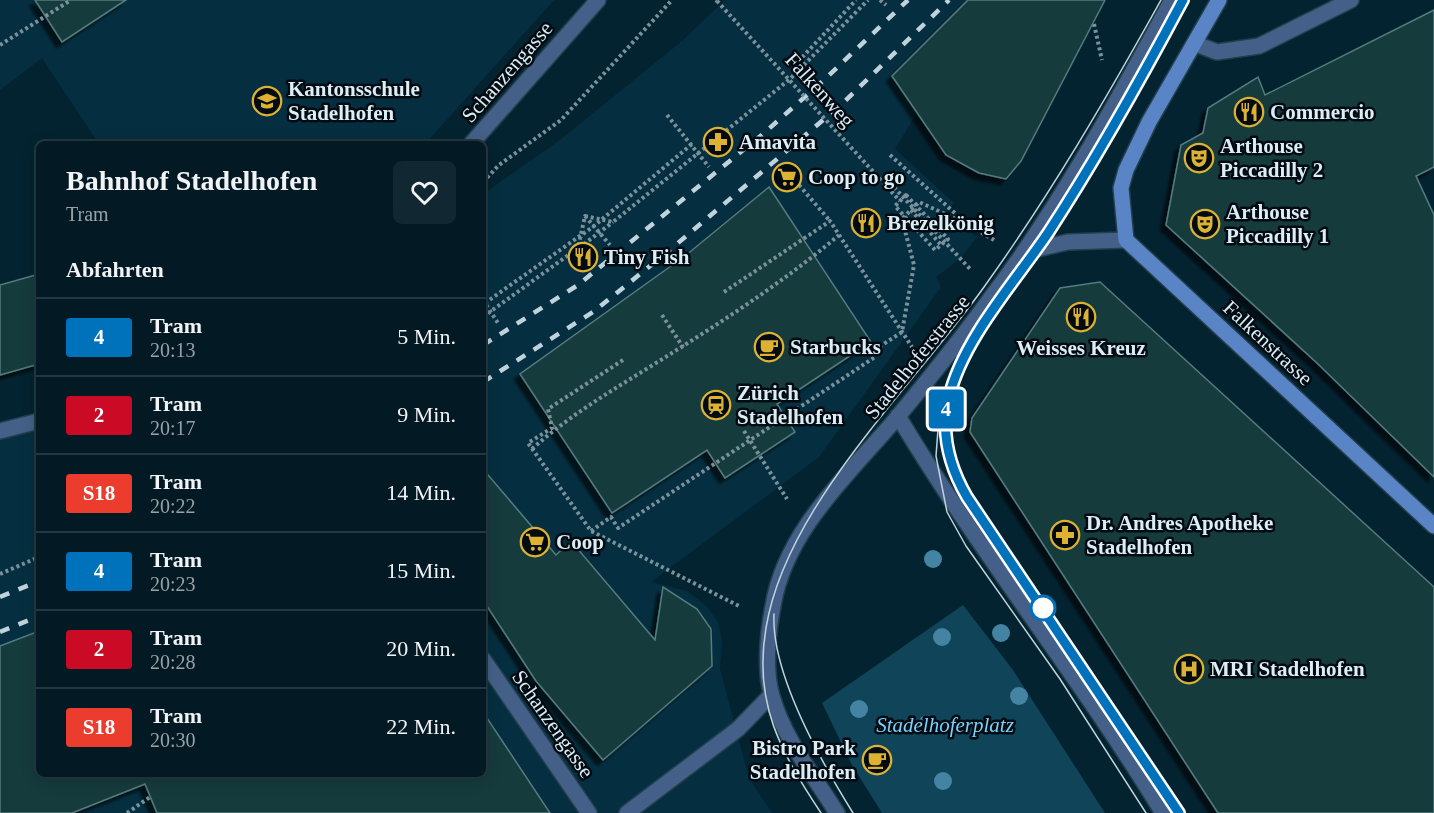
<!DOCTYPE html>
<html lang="de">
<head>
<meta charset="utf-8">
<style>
  :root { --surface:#031a24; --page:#112731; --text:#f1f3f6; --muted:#97a1a6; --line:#243841 }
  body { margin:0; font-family:Georgia,serif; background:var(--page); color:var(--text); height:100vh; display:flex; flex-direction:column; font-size:22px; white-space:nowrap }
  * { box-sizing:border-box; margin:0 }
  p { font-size:20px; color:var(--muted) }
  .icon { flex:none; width:33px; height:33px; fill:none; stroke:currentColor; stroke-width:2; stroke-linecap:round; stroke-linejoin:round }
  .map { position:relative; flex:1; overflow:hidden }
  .details { position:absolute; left:36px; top:141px; width:450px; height:636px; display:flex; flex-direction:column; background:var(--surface); border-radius:9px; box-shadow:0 3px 15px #0003,0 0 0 2px var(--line) }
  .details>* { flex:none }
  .badge { padding:0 12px; border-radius:4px; font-size:21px; line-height:39px }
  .map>.badge { position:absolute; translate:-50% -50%; box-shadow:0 0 0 3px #fff }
  h2 { padding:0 30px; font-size:22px; line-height:54px }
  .round { display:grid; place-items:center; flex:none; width:63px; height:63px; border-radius:9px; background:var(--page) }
  .headline { display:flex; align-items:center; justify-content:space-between; height:102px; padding:0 30px }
  h1 { font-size:28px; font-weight:700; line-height:45px }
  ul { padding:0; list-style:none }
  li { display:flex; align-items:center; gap:18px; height:78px; padding:0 30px; border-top:2px solid var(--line) }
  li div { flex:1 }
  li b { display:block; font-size:22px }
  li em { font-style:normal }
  li .badge { min-width:66px; font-weight:700; text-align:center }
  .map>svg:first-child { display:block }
  .built { fill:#052f40 }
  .green { fill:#0f4459 }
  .building { fill:#143b3d; stroke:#557b7e; stroke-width:1.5; filter:url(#shadow) }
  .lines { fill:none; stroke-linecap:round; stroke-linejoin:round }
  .service-casing { stroke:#223f4c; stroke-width:18 }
  .minor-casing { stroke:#223f4c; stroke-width:18 }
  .secondary-casing { stroke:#223f4c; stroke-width:18 }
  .path { stroke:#79919b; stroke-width:4; stroke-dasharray:3 3; stroke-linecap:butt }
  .service { stroke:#456088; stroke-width:15 }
  .minor { stroke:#456088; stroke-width:15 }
  .secondary { stroke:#5984c5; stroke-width:15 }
  .tram { stroke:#c0d3dc; stroke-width:1.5 }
  .rail { stroke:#c0d3dc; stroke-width:4.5; stroke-dasharray:10 10; stroke-linecap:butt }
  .path-bridge { stroke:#79919b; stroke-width:4; stroke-dasharray:3 3; stroke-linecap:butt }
  .tree { fill:#4483a1 }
  .line-casing { stroke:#fff; stroke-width:14 }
  .line { stroke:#0072bc; stroke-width:9 }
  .stop-dot { fill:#fff; stroke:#0072bc; stroke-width:3 }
  .labels { text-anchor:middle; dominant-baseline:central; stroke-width:5; stroke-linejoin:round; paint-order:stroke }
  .street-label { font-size:21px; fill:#dcedf6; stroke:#020b11 }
  .poi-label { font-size:21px; font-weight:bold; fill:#dcedf6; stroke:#020b11; text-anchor:start }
  .park-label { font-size:21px; font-style:italic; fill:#78d2fd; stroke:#020b11 }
</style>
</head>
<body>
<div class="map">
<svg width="1434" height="813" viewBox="0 0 1434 813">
  <defs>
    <filter id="shadow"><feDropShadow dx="-5.5" dy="5.5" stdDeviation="1.5" flood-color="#0009"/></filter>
  </defs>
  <rect width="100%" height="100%" fill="#042330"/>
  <g class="built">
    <path d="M0,0H554L425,144H99L42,58L0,90Z"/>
    <path d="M725,0H1016L930,91L895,149L954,203L945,214L977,237L960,259L936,277L941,287L819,457L651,582L687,591L707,607L718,622L722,640L720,669L749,778L772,813H0V439L39,430V774H483V194L560,140L682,41Z"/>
  </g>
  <path class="green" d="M963,605L1013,670L1105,813H882L852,765L822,703Z"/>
  <g class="building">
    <path d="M35,0H126L62,42Z"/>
    <path d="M968,0H1105L1021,161L1006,179L979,173L946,155L892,76Z"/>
    <path d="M1434,10V167L1416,176L1434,215V477L1317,363L1166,225L1181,145L1203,133L1208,108L1258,77L1265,95Z"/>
    <path d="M769,187L871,342L777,404L795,432L725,478L707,450L612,513L520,374L685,256Z"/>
    <path d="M39,274V364L0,375V285Z"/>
    <path d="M1100,282L1434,587V813H1218L970,432L972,418L1060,288Z"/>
    <path d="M483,469L556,555L571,541L655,640L663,587L697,609L711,629L712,666L603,760L536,681L483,600Z"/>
    <path d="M39,631V774H483V712L550,813H157L145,784L72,813H0V646Z"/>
  </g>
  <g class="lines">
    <g class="service-casing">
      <g id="service">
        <path d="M1024,252L1068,242L1126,240"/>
        <path d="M898,416C980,553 1080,677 1163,813"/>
        <path d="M837,813C814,776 784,739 772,696C764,670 768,632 773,606C785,531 849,474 895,420C929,379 962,338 993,295C1062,203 1117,101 1172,0"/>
      </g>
    </g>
    <g class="minor-casing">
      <g id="minor">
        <path d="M1196,44L1217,52L1259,46L1351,0"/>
        <path d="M471,144L598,0"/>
        <path d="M0,431L39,421"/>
        <path d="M483,659L589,813"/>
        <path d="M627,813L738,729L771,695"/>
      </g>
    </g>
    <g class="secondary-casing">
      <path id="secondary" d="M1219,0L1149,122L1126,170L1121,188L1126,240L1434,526"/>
    </g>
    <g class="path">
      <path d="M716,0L717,1"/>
      <path d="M880,0L886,5"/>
      <path d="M1094,24L1102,60"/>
      <path d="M0,45L71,0"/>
      <path d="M794,66L856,0"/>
      <path d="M667,115L709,167"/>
      <path d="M890,155L967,224L994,240"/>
      <path d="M483,182L499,165L561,120L672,0"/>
      <path d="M890,183L971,270"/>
      <path d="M799,185L830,221"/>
      <path d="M911,210L941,245"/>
      <path d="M585,216L610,245"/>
      <path d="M724,292L830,221L912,347"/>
      <path d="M483,300L498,323"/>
      <path d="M485,303L594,226L692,144"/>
      <path d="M662,315L683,347"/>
      <path d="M623,360L548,409L552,428L528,443L591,531L739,606"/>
      <path d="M744,431L787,499"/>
      <path d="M532,449C572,413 618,387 664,358C723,321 785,281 839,235"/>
      <path d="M39,506V510"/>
      <path d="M591,531L611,517L618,528L875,357L873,351L902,332L914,265L902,219L919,202L967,224"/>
      <path d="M0,574L39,557"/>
      <path d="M127,813L150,797"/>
    </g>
    <use href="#service" class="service"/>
    <use href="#minor" class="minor"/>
    <use href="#secondary" class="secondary"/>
    <g class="tram">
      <path d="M939,416L936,456L947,512L966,546L1060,679L1146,813"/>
      <path d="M774,614C771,674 822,763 853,813"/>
      <path d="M821,813C781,752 753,704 766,628C786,505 913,387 984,287C1050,195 1106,99 1161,0"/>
      <path d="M1179,813L967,497C950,467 940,436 948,401C961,342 1014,284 1048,233C1097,158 1141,79 1183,0"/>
    </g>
    <g class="rail">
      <path d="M483,345L578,285L764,133L824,80L908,0"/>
      <path d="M483,382L593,312L665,254L842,104L949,0"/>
      <path d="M0,597L39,581"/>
      <path d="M0,632L39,616"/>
    </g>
    <g class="path-bridge">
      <path d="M717,1L900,201"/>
      <path d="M906,195L948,239L935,250L895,206Z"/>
      <path d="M579,248L613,222"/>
      <path d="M483,317L578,248L585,216L613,222L790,79L868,0"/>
    </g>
  </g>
  <g class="tree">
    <circle cx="933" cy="559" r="9"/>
    <circle cx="1001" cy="633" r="9"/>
    <circle cx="942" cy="637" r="9"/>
    <circle cx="1019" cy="696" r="9"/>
    <circle cx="859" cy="709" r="9"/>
    <circle cx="927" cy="724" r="9"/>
    <circle cx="943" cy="781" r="9"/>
  </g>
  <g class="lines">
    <g class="line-casing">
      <path id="line" d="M1179,813L967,497C949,466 940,433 949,397C963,339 1015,282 1048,233C1097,158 1141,79 1183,0"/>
    </g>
    <use href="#line" class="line"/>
  </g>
  <defs>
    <g id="school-ring" transform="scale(1.5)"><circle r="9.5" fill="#020b11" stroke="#ddb233" stroke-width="1.5"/><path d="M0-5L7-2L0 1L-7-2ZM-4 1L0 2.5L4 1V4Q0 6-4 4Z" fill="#ddb233"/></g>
    <g id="restaurant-ring" transform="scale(1.5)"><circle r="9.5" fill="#020b11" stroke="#ddb233" stroke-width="1.5"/><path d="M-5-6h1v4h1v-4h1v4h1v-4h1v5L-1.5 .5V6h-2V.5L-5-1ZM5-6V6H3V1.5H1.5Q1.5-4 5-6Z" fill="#ddb233"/></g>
    <g id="pharmacy-ring" transform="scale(1.5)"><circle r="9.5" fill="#020b11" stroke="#ddb233" stroke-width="1.5"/><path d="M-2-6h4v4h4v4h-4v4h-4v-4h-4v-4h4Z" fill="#ddb233"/></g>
    <g id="theatre-ring" transform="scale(1.5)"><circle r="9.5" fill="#020b11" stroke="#ddb233" stroke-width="1.5"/><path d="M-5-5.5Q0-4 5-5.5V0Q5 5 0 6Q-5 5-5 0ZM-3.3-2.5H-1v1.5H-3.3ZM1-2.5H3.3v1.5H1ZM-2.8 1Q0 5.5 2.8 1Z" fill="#ddb233"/></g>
    <g id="supermarket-ring" transform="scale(1.5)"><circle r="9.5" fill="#020b11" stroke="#ddb233" stroke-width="1.5"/><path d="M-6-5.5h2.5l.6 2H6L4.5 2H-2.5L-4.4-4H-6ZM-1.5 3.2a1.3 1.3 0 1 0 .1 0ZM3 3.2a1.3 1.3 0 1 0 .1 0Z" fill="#ddb233"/></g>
    <g id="cafe-ring" transform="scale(1.5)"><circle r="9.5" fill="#020b11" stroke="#ddb233" stroke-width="1.5"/><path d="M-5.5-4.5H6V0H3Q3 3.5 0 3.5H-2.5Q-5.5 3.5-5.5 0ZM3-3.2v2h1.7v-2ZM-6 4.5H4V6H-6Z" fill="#ddb233"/></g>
    <g id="station-ring" transform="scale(1.5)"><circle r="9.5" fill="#020b11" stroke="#ddb233" stroke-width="1.5"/><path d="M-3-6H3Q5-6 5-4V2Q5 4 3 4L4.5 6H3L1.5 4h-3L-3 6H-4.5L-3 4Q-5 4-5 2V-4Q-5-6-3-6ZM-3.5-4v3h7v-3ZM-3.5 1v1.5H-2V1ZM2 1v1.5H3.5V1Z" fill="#ddb233"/></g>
    <g id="hospital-ring" transform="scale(1.5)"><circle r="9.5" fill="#020b11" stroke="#ddb233" stroke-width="1.5"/><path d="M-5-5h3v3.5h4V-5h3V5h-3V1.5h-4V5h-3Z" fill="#ddb233"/></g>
  </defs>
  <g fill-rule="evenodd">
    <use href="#school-ring" x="267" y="101"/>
    <use href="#restaurant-ring" x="1249" y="112"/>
    <use href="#pharmacy-ring" x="718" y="142"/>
    <use href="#theatre-ring" x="1199" y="158"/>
    <use href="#supermarket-ring" x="787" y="177"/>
    <use href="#restaurant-ring" x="866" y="223"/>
    <use href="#theatre-ring" x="1205" y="224"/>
    <use href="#restaurant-ring" x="583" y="257"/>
    <use href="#restaurant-ring" x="1081" y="317"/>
    <use href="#cafe-ring" x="769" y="347"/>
    <use href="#station-ring" x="716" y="405"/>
    <use href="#pharmacy-ring" x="1065" y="535"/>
    <use href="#supermarket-ring" x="535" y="542"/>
    <use href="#hospital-ring" x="1189" y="669"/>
    <use href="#cafe-ring" x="877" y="760"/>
  </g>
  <circle class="stop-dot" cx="1043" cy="608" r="12"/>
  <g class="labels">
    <g class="street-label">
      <text transform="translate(507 72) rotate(-49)">Schanzengasse</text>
      <text transform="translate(820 90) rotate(48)">Falkenweg</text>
      <text transform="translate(1268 343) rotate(43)">Falkenstrasse</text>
      <text transform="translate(917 357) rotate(-51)">Stadelhoferstrasse</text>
      <text transform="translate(553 724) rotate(55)">Schanzengasse</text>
    </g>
    <g class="poi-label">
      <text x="288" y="89">Kantonsschule<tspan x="288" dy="24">Stadelhofen</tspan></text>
      <text x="1270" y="112">Commercio</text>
      <text x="739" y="142">Amavita</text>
      <text x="1220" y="146">Arthouse<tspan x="1220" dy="24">Piccadilly 2</tspan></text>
      <text x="808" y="177">Coop to go</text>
      <text x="1226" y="212">Arthouse<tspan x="1226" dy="24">Piccadilly 1</tspan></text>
      <text x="887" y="223">Brezelkönig</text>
      <text x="604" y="257">Tiny Fish</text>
      <text x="790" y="347">Starbucks</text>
      <text x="1081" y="348" text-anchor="middle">Weisses Kreuz</text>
      <text x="737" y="393">Zürich<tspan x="737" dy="24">Stadelhofen</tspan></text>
      <text x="1086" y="523">Dr. Andres Apotheke<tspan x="1086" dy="24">Stadelhofen</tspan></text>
      <text x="556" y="542">Coop</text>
      <text x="1210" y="669">MRI Stadelhofen</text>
      <text x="856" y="748" text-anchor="end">Bistro Park<tspan x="856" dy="24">Stadelhofen</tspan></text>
    </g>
    <g class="park-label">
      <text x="945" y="725">Stadelhoferplatz</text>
    </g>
  </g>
</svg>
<b class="badge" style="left:946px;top:409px;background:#0072bc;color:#fff">4</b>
<section class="details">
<div class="headline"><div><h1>Bahnhof Stadelhofen</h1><p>Tram</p></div><a class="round"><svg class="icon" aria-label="heart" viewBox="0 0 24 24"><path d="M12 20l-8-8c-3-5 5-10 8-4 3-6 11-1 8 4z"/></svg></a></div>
<h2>Abfahrten</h2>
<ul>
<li><span class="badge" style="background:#0072bc;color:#fff">4</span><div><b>Tram</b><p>20:13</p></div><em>5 Min.</em></li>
<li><span class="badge" style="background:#cb0a25;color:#fff">2</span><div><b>Tram</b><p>20:17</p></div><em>9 Min.</em></li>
<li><span class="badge" style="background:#eb3c2e;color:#fff">S18</span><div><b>Tram</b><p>20:22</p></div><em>14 Min.</em></li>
<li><span class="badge" style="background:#0072bc;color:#fff">4</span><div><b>Tram</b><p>20:23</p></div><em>15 Min.</em></li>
<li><span class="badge" style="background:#cb0a25;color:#fff">2</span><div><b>Tram</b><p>20:28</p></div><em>20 Min.</em></li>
<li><span class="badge" style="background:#eb3c2e;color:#fff">S18</span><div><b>Tram</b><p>20:30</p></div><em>22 Min.</em></li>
</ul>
</section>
</div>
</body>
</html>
